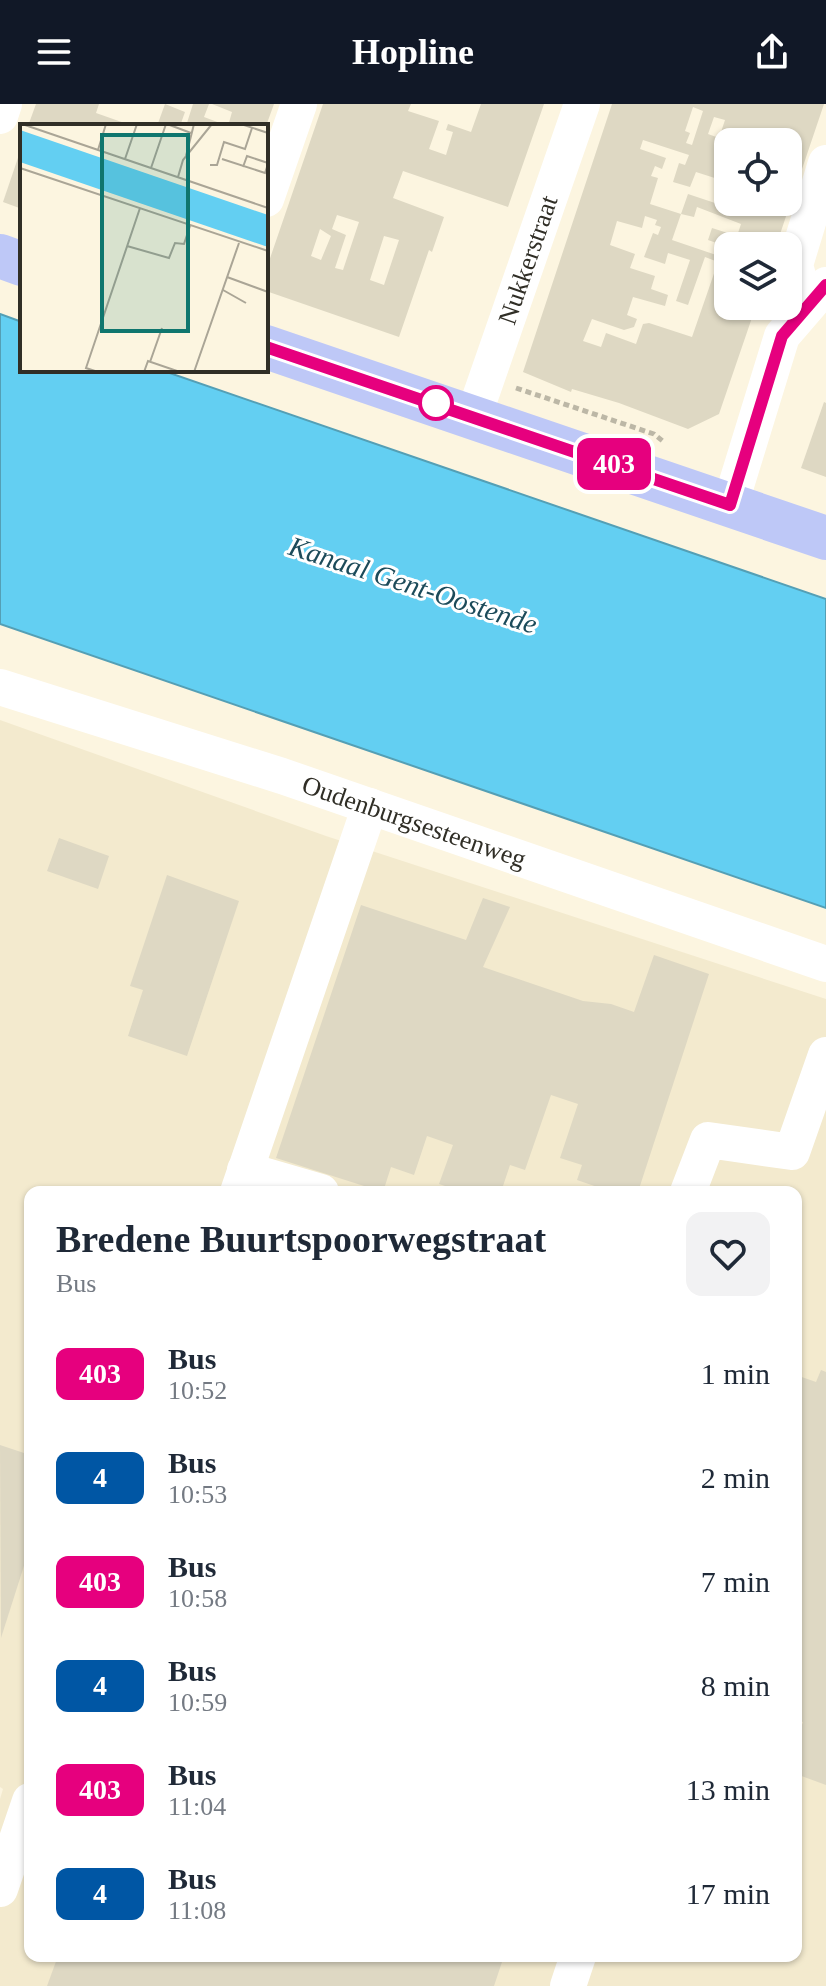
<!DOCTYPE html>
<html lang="en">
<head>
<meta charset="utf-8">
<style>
  :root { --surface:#fff; --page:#f2f2f3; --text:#1f2937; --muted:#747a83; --accent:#111827 }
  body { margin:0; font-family:"Times New Roman",serif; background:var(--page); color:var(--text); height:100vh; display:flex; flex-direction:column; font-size:30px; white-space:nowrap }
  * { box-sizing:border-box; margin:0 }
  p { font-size:26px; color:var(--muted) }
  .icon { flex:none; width:44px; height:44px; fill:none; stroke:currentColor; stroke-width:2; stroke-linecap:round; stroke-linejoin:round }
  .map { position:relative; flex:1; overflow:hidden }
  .sheet { position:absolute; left:24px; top:1082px; width:778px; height:776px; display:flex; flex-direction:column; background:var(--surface); border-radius:16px; box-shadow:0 2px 6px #0004 }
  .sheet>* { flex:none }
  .badge { padding:0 16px; border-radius:12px; font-size:28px; line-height:52px }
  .controls { position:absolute; left:714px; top:24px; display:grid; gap:16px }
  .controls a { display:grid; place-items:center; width:88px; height:88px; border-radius:16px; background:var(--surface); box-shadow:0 2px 6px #0004; font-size:40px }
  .map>.badge { position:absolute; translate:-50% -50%; box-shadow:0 0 0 4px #fff }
  .round { display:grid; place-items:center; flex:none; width:84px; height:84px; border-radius:16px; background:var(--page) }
  .summary { display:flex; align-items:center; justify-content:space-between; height:136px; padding:0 32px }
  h1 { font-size:38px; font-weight:600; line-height:60px }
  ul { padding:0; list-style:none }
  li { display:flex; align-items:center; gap:24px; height:104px; padding:0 32px }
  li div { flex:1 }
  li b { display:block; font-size:30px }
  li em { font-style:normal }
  li .badge { min-width:88px; font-weight:700; text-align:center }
  header { display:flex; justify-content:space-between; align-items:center; height:104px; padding:0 32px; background:var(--accent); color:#fff; font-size:36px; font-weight:600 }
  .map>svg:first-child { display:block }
  .built { fill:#f3eace; fill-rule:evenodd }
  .water { fill:#63cff2; stroke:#549fb5; stroke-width:2 }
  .building { fill:#ded8c3; fill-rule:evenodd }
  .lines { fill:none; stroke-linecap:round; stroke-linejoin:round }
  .path { stroke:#bcb7a6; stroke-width:5; stroke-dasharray:6 4; stroke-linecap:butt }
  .minor { stroke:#fff; stroke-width:36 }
  .major { stroke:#bec8f7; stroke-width:44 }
  .line-casing { stroke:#fff; stroke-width:18 }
  .line { stroke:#e6007e; stroke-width:12 }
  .stop-dot { fill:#fff; stroke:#e6007e; stroke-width:4 }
  .labels { text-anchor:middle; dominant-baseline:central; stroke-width:6; stroke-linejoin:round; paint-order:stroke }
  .street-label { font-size:26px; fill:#302e26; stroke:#fff }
  .water-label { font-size:28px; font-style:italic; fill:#1c4b5a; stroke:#fff }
  .inset-road { fill:none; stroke:#aaa596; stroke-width:2 }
  .view { fill:#0f766e; fill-opacity:0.15; stroke:#0f766e; stroke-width:4 }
  .inset-edge { fill:none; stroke:#302e26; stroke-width:4 }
</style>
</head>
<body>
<header><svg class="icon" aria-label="menu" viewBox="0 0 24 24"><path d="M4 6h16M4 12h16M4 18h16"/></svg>Hopline<svg class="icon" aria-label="share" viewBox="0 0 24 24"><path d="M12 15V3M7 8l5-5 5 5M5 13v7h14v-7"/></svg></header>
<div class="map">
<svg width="826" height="1882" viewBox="0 0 826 1882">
  <rect width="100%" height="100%" fill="#fcf5e0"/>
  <path class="built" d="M0,616L326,732L826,895V1882H0V1695L3,1685L0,1683ZM30,1088H796V1852H30Z"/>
  <path class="water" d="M0,210L22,218V266H161L826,495V804L0,520Z"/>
  <g class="building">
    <path d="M36,0H99L96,9L133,22H28Z"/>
    <path d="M165,0L185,8L180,22H157Z"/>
    <path d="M193,0H209L204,13L228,22L232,8L212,0H274L266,22H186Z"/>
    <path d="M323,0H411L408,7L439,17L429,45L446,51L453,28L446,26L448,20L471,28L481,0H544L508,103L403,67L393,94L444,113L432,148L429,146L399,233L266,187V166ZM337,111L359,118L343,166L335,164L346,131L332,125ZM320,125L331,132L321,156L311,152ZM384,132L399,136L384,181L370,176Z"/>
    <path d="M612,0H824L776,142L728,143L708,136L712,124L737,132L741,120L697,103L694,113L681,110L688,90L718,100L724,77L696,68L690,83L673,78L679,59L685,61L689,51L643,36L640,45L666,54L662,65L655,62L651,72L658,74L650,100L681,110L672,136L728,155V202H756L719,310L688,325L619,299L572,285L571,288L523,268ZM693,3L703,7L692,41L686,39L690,29L685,27ZM714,13L725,16L719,34L708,30ZM728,38H788V98H728V66L721,63L725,53L728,54ZM645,112L657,116L655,121L661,123L658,131L653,129L644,153L665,160L668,149L690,156L676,197L688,201L705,153L718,158L692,233L649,219L643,220L636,240L606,229L601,243L583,237L592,215L624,226L634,223L637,215L627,211L633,193L665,202L668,191L651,185L655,172L630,164L635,150L610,141L617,117L642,124Z"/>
    <path d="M22,42V105L3,98Z"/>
    <path d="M824,298L826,299V373L801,364Z"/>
    <path d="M59,734L109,752L98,785L47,767Z"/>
    <path d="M167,771L239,797L187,952L128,932L143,886L130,882Z"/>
    <path d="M483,794L510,803L483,863L583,897L611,900L634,908L654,851L709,870L638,1088H612L577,1076L582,1061L560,1054L578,1000L551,991L525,1066L510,1061L501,1088H463L439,1080L453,1041L427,1032L414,1071L391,1063L383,1088L276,1054L361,801L466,836Z"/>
    <path d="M821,1266L826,1268V1681L796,1670V1638L803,1618L796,1616V1271L816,1278Z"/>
    <path d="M0,1341L30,1351V1443L1,1534Z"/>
    <path d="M58,1852H504L494,1882H47Z"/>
  </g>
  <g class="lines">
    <path class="path" d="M516,284L654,330L664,338"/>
    <g class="minor">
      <path d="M0,12L4,0"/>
      <path d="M266,95L299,0"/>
      <path d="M806,201L795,161L826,59"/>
      <path d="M474,311L582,0"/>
      <path d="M730,401L782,232L826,181"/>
      <path d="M0,583L282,672L826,860"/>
      <path d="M245,1066L321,1088"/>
      <path d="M238,1088L370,702"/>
      <path d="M688,1088L708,1036L792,1048L826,951"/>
      <path d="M0,1785L30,1697"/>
      <path d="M568,1882L578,1852"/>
    </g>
    <g class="major">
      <path d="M0,152L22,160"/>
      <path d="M266,243L826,434"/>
    </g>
  </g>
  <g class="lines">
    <g class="line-casing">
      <path id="line" d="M266,243L730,401L782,232L826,181"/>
    </g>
    <use href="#line" class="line"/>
  </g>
  <circle class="stop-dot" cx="436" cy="299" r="16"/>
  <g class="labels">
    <g class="street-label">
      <text transform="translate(528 156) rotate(-71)">Nukkerstraat</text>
      <text transform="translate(414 718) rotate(19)">Oudenburgsesteenweg</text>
    </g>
    <g class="water-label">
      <text transform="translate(413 481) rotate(18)">Kanaal Gent-Oostende</text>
    </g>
  </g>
  <g transform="translate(20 20)">
    <rect width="248" height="248" fill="#fcf5e0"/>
    <path d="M0,6L248,91V123L0,38Z" fill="#63cff2"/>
    <path class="inset-road" d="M2,0L248,84M147,0L171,9M221,0L248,9M78,26L86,0M166,32L174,0M105,35L117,0M202,35L245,49L248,40M190,41H197L204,18L225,25L232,4M223,43L227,32L248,39M0,44L248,127M131,44L146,0M158,53L163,36L192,0M107,122L149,134L155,119L164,120L170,102M207,153L248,168M203,166L226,179M130,238L142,204M78,248L66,244L120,84M124,248L128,237L160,248M174,248L219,119"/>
    <path class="view" d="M82,11H168V207H82Z"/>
    <rect width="248" height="248" class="inset-edge"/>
  </g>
</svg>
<div class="controls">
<a><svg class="icon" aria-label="locate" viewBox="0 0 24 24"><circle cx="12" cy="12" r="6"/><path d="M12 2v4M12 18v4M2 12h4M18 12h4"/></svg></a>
<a><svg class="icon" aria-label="layers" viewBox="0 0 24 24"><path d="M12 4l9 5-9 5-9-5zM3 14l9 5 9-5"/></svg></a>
</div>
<b class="badge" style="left:614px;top:360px;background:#e6007e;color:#fff">403</b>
<section class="sheet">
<div class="summary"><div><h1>Bredene Buurtspoorwegstraat</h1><p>Bus</p></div><a class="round"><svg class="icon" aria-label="heart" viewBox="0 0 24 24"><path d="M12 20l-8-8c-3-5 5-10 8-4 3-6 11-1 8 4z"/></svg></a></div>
<ul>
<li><span class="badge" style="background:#e6007e;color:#fff">403</span><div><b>Bus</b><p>10:52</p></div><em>1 min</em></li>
<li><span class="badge" style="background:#0056a4;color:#fff">4</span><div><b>Bus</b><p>10:53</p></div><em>2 min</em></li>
<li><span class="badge" style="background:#e6007e;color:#fff">403</span><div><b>Bus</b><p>10:58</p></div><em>7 min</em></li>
<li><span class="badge" style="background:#0056a4;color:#fff">4</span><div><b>Bus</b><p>10:59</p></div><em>8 min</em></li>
<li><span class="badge" style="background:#e6007e;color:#fff">403</span><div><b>Bus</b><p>11:04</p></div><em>13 min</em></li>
<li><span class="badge" style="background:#0056a4;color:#fff">4</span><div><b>Bus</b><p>11:08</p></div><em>17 min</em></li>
</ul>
</section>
</div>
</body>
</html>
